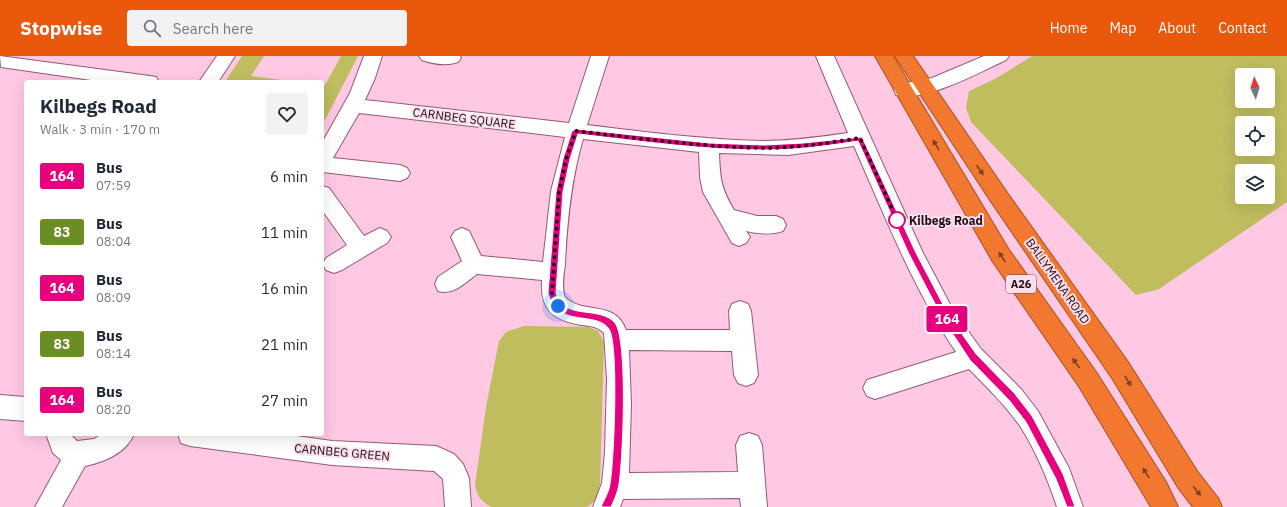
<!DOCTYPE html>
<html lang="en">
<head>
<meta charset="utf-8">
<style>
  :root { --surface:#fff; --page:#f2f2f3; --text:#1f2937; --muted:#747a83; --accent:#ea580c }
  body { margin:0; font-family:"IBM Plex Sans",sans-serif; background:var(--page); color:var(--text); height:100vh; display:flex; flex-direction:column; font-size:15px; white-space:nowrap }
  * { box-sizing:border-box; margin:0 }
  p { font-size:13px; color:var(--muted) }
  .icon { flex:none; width:22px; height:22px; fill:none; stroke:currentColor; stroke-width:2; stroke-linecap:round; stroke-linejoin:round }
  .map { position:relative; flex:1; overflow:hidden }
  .panel { position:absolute; left:24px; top:24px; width:300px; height:356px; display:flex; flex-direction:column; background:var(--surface); border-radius:4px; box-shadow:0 4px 16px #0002 }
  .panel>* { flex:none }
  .badge { padding:0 8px; border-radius:3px; font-size:14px; line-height:26px }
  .needle { width:26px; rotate:356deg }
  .fabs { position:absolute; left:1235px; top:12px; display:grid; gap:8px }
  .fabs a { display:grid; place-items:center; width:40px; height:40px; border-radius:4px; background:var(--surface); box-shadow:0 4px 16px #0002; font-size:20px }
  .you { position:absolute; width:20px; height:20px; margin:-10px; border:3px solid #fff; border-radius:50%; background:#1a73e8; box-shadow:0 0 0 6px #1a73e833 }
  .map>.badge { position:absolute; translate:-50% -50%; box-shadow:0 0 0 2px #fff }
  .round { display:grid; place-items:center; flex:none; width:42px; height:42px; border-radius:4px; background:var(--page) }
  .headline { display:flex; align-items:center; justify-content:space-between; height:68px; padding:0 16px }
  h1 { font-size:19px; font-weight:800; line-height:30px }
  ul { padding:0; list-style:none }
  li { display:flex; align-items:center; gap:12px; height:56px; padding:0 16px }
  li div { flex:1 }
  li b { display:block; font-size:15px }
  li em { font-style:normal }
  li .badge { min-width:44px; font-weight:700; text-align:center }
  header { display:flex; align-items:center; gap:24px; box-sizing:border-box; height:56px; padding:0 20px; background:var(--accent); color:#fff }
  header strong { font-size:19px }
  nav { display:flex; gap:22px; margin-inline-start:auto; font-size:14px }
  .search { width:280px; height:36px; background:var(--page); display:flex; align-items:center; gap:10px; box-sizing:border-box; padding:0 14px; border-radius:4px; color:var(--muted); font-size:15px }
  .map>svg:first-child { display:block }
  .green { fill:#bfbd5e; fill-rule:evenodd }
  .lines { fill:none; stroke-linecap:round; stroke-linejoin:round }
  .minor-casing { stroke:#945978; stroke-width:2 }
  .highway-casing { stroke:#a95227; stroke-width:2 }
  .minor { fill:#fff; fill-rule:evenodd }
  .highway { fill:#f1782e; fill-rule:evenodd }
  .oneway { fill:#803d22 }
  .line { fill:#e6007e; stroke:#fff }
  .walk { stroke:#240c19; stroke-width:4; stroke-dasharray:0 7.2 }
  .stop-dot { fill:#fff; stroke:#e6007e; stroke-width:2 }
  .labels { text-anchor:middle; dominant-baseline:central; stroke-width:4; stroke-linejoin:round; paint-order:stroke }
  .shield { fill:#fbdfec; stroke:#644b58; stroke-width:1 }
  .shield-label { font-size:11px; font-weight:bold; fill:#240c19 }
  .street-label { font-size:12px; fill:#240c19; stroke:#fbdfec }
  .stop-label { font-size:12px; font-weight:bold; fill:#240c19; stroke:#fbdfec; text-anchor:start }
</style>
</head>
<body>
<header>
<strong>Stopwise</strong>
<div class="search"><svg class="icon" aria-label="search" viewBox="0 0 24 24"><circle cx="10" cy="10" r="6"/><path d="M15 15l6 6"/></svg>Search here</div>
<nav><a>Home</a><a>Map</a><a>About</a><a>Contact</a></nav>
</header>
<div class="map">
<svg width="1287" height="451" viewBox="0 0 1287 451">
  <rect width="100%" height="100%" fill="#ffc8e3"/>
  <g class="green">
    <path d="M242,0H264L251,20L298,26H225Z"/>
    <path d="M341,0H358L322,70V29H325Z"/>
    <path d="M1032,0H1287V146L1159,233L1136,239L971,66L966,52L969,35L995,23ZM1242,19H1268V45H1242ZM1242,67H1268V93H1242ZM1242,115H1268V141H1242Z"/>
    <path d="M524,270L589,271L598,275L604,286L600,428L596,444L587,451H491C481,445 477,440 475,429L486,351L499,285L506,276Z"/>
  </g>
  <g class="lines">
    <g class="minor-casing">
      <g id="minor">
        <path d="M0,0L150,20L156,21L159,26H105L1,11Z"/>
        <path d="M217,0H235L218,26H199Z"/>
        <path d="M364,0H382L375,22L365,44L569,67L591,0H609L587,69C646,76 705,84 763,85C792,85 820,81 848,77L816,0H834L922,195L953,254L981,293L1021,333L1038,355L1069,412L1083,451H1057C1048,424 1036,395 1020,370C1005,349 987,331 969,313L875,343L867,340L863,332L867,324L956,296C913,233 885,160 854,90L788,99L719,97C720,123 721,132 734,154L757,160H776L783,163L786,169L783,175C771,179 759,178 746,175L750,181L746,187L739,190L732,187L703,136L700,121L699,96L583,83C571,124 567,166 565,208C564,218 561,231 565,241C582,259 615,243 626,274H730L729,255L732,248L740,245L748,248L751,255L758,319L754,327L746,330L738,327L734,319L732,295L629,294L631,348L629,417L738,416L736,389L740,380L749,377L758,380L762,389L767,451H741L740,442L623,443L620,451H593L602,427L605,396L607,323L604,277C597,270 590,270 581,269C553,264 540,254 542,224L477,218C466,226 453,240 438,235L435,228L438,221L462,205L451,181L455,175L462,172L469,175L481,200L543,206L551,135L565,81L359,57L333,102L400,109L407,112L410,117L407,122L400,125L322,116V87L350,37Z"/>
        <path d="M419,0H460L461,2L458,6C447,10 433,8 422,4Z"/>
        <path d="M984,0H1009L1006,4C980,16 924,47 896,39L894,34L896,29L932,22Z"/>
        <path d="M322,130L329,132L364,180L380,172L387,175L391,181L387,187L342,214L334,217L326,214L323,208L326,202L347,189L322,154Z"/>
        <path d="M0,339L26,341V365L0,363Z"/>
        <path d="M46,378H70L77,385L94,383L102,378H134C126,397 104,406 85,410L62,451H35L61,404L53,397Z"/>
        <path d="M178,378H282L332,385L436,390L454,398L463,408L469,422L471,451H445L443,423L434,415L332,409L190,390L181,387Z"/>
      </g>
    </g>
    <g class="highway-casing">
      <g id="highway">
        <path d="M875,0H893L1009,194L1096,316L1166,426L1178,451H1151L1080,332L993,206Z"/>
        <path d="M895,0H913L1008,138L1128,306L1197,415L1218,442L1222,451H1193L1179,433L1112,322L994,150Z"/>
      </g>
    </g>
    <use href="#minor" class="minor"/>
    <use href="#highway" class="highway"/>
  </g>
  <defs><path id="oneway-solid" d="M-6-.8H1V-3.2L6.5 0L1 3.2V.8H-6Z"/></defs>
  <g class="oneway">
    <use href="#oneway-solid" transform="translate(936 89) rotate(-121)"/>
    <use href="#oneway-solid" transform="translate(980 114) rotate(56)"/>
    <use href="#oneway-solid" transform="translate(1002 201) rotate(-123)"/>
    <use href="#oneway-solid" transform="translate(1076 307) rotate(-125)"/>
    <use href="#oneway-solid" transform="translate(1128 325) rotate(58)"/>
    <use href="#oneway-solid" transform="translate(1146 417) rotate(-122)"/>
    <use href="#oneway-solid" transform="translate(1197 435) rotate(52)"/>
  </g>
  <path class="line" d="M576,73L709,87L764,89L803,87L862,81L916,197L948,258L976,298L1015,338L1032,360L1063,418L1075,451H1067L1056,423L1026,366L1009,344L970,304L943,263L909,198L858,85C827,90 795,94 764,94C702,94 640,85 578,78L570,103L563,136L556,237C563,265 600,249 615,267C628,284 623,403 619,428C618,436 614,444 611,451H601C604,444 609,436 610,428C614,407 619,287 609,273C596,254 557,273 548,237L556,136L563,103L572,75Z"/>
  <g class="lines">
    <path class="walk" d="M558,250L555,247L552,237L559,136L566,103L576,75C638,82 700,91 763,92C796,92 828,87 860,82L900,170L897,164"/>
  </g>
  <circle class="stop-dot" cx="897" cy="164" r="8"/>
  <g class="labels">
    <rect class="shield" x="1006" y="219" width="30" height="18" rx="3"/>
    <g class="shield-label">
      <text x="1021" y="228">A26</text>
    </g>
    <g class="street-label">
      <text transform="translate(464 62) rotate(7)">CARNBEG SQUARE</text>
      <text transform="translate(1058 225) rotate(55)">BALLYMENA ROAD</text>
      <text transform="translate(342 396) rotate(5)">CARNBEG GREEN</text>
    </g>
    <g class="stop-label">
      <text x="909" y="164">Kilbegs Road</text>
    </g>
  </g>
</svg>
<div class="fabs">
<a><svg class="needle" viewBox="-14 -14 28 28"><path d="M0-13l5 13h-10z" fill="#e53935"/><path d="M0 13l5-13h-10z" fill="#747a83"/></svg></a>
<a><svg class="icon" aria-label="locate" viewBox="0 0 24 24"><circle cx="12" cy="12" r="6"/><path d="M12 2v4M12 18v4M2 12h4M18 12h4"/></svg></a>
<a><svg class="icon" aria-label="layers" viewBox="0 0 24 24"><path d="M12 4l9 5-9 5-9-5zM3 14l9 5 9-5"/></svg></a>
</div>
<div class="you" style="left:558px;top:250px"></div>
<b class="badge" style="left:947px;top:263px;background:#e6007e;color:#fff">164</b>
<section class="panel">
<div class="headline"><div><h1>Kilbegs Road</h1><p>Walk · 3 min · 170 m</p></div><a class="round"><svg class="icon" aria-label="heart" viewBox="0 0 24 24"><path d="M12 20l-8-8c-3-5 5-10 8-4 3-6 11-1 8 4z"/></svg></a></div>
<ul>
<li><span class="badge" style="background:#e6007e;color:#fff">164</span><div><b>Bus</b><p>07:59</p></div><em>6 min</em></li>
<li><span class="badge" style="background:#6b8e23;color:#fff">83</span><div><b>Bus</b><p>08:04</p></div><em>11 min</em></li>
<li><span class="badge" style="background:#e6007e;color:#fff">164</span><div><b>Bus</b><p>08:09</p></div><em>16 min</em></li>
<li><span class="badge" style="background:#6b8e23;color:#fff">83</span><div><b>Bus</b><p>08:14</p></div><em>21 min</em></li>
<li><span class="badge" style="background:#e6007e;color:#fff">164</span><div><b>Bus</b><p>08:20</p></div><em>27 min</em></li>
</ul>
</section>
</div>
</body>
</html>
